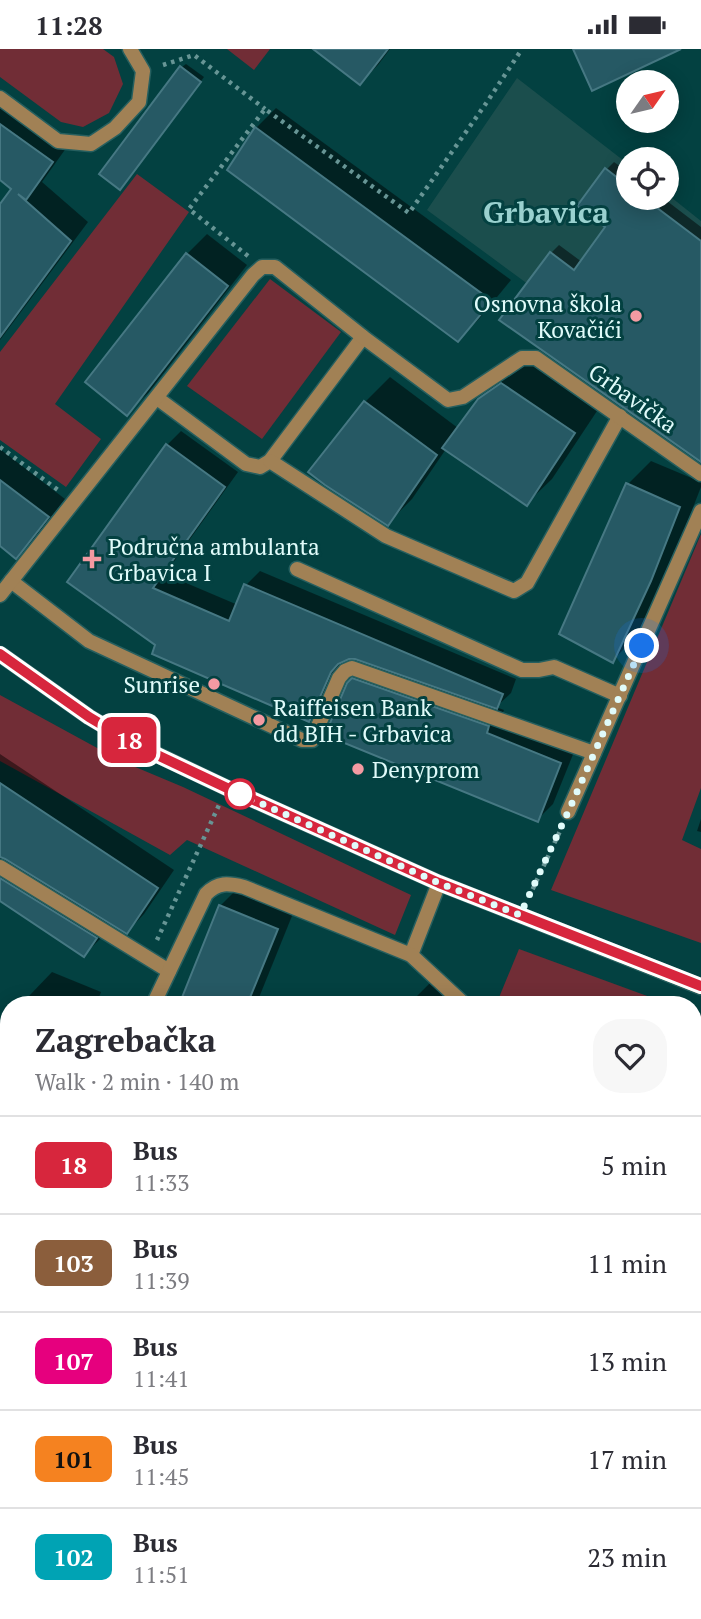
<!DOCTYPE html>
<html lang="en">
<head>
<meta charset="utf-8">
<style>
  :root { --surface:#fff; --page:#f7f7f7; --text:#2b2b33; --muted:#7c7c81; --line:#e1e1e2 }
  body { margin:0; font-family:"PT Serif",serif; background:var(--page); color:var(--text); height:100vh; display:flex; flex-direction:column; font-size:26px; white-space:nowrap }
  * { box-sizing:border-box; margin:0 }
  p { font-size:23px; color:var(--muted) }
  .icon { flex:none; width:38px; height:38px; fill:none; stroke:currentColor; stroke-width:2; stroke-linecap:round; stroke-linejoin:round }
  .map { position:relative; flex:1; overflow:hidden }
  .side { position:absolute; left:0px; top:947px; width:702px; height:625px; display:flex; flex-direction:column; background:var(--surface); border-radius:28px 28px 0 0; box-shadow:0 4px 18px #0003 }
  .side>* { flex:none }
  .badge { padding:0 14px; border-radius:10px; font-size:24px; line-height:46px }
  .needle { width:46px; rotate:56deg }
  .controls { position:absolute; left:616px; top:21px; display:grid; gap:14px }
  .controls a { display:grid; place-items:center; width:63px; height:63px; border-radius:50%; background:var(--surface); box-shadow:0 4px 18px #0003; font-size:35px }
  .you { position:absolute; width:35px; height:35px; margin:-18px; border:5px solid #fff; border-radius:50%; background:#1a73e8; box-shadow:0 0 0 10px #1a73e833 }
  .map>.badge { position:absolute; translate:-50% -50%; box-shadow:0 0 0 4px #fff }
  .round { display:grid; place-items:center; flex:none; width:74px; height:74px; border-radius:28px; background:var(--page) }
  .headline { display:flex; align-items:center; justify-content:space-between; height:119px; padding:0 35px }
  h1 { font-size:33px; font-weight:700; line-height:52px }
  ul { padding:0; list-style:none }
  li { display:flex; align-items:center; gap:21px; height:98px; padding:0 35px; border-top:2px solid var(--line) }
  li div { flex:1 }
  li b { display:block; font-size:26px }
  li em { font-style:normal }
  li .badge { min-width:77px; font-weight:700; text-align:center }
  .status { display:flex; justify-content:space-between; align-items:center; height:49px; padding:0 35px; background:var(--surface); direction:ltr }
  .status svg { height:19px; fill:currentColor }
  .map>svg:first-child { display:block }
  .built { fill:#1b4e4d }
  .green { fill:#712d36 }
  .shadow { fill:#0007 }
  .building { fill:#265964; stroke:#467883; stroke-width:2 }
  .lines { fill:none; stroke-linecap:round; stroke-linejoin:round }
  .service-casing { stroke:#265f5f; stroke-width:17 }
  .minor-casing { stroke:#265f5f; stroke-width:17 }
  .secondary-casing { stroke:#265f5f; stroke-width:17 }
  .path { stroke:#679595; stroke-width:4.5; stroke-dasharray:3.5 5; stroke-linecap:butt }
  .service { stroke:#a18155; stroke-width:14 }
  .minor { stroke:#a18155; stroke-width:14 }
  .secondary { stroke:#dda960; stroke-width:14 }
  .line-casing { stroke:#fff; stroke-width:16 }
  .line { stroke:#d7263d; stroke-width:10 }
  .walk { stroke:#e0fbfa; stroke-width:7; stroke-dasharray:0 12.6 }
  .poi-dot { fill:#f49aa2; stroke:#034141; stroke-width:2.5 }
  .stop-dot { fill:#fff; stroke:#d7263d; stroke-width:3.5 }
  .labels { text-anchor:middle; dominant-baseline:central; stroke-width:6; stroke-linejoin:round; paint-order:stroke }
  .poi-label { font-size:23px; fill:#e0fbfa; stroke:#034141; text-anchor:start }
  .street-label { font-size:23px; fill:#e0fbfa; stroke:#034141 }
  .district-label { font-size:30px; font-weight:bold; fill:#9ad1cf; stroke:#034141 }
</style>
</head>
<body>
<div class="status"><b>11:28</b><svg viewBox="0 0 49 12"><path d="M0 12V9h3v3zM5 12V6h3v6zM10 12V3h3v9zM15 12V0h3v12zM26 1h20v11H26zM47 4h2v5h-2z"/></svg></div>
<div class="map">
<svg width="701" height="1570" viewBox="0 0 701 1570">
  <rect width="100%" height="100%" fill="#034141"/>
  <path class="built" d="M517,29L628,115V149H667V145L701,172V362L427,161Z"/>
  <g class="green">
    <path d="M0,0H103L114,8L123,35L109,64L83,78L61,73L0,28Z"/>
    <path d="M227,0H270L254,21Z"/>
    <path d="M137,125L189,163L55,355L101,390L66,438L0,391V303Z"/>
    <path d="M270,230L341,283L262,390L187,337Z"/>
    <path d="M701,485V739L682,791L701,800V894L551,841Z"/>
    <path d="M0,646L121,712L183,738L411,846L395,886L187,791L170,806L0,712Z"/>
    <path d="M519,900L669,955H501L498,951Z"/>
    <path d="M693,964L701,967V1045L693,1042Z"/>
  </g>
  <g class="shadow">
    <path d="M316,0H390L378,16L360,34Z"/>
    <path d="M186,15L204,28L123,135L182,18Z"/>
    <path d="M0,44L69,95L42,133L88,173L0,291V157L14,139L0,129Z"/>
    <path d="M276,59L511,231L479,270L458,291L256,79Z"/>
    <path d="M614,113L628,123V149H663L701,178V411L502,271L551,204L559,196L582,213L607,177L606,121Z"/>
    <path d="M207,185L247,216L148,344L127,364L187,205Z"/>
    <path d="M527,310L599,359L552,430L527,454L446,400L412,450L388,474L365,353L390,328L458,379L479,351L505,325Z"/>
    <path d="M181,382L238,423L165,525L238,556L246,536L260,522L516,630L511,644L496,658L504,661L501,668L576,698L553,755L537,771L349,635L371,613L355,608L343,611L323,657L309,671L157,595L70,533L167,396Z"/>
    <path d="M0,400L65,450L34,490L16,508L0,495Z"/>
    <path d="M651,412L701,433V438L674,507L636,588L613,611L628,435Z"/>
    <path d="M0,705L174,821L144,865L127,883L111,873L101,889L84,906L0,850Z"/>
    <path d="M701,770V783L697,782Z"/>
    <path d="M238,839L294,862L256,956H181L220,857Z"/>
    <path d="M52,923L101,943L96,956H25L29,947Z"/>
    <path d="M430,934L482,953L481,956H411L412,952Z"/>
    <path d="M9,996V1129L0,1126V1017Z"/>
    <path d="M693,1042L701,1045V1134L693,1131Z"/>
    <path d="M0,1171L9,1175V1249L0,1245Z"/>
    <path d="M693,1177L701,1180V1257L693,1278Z"/>
    <path d="M693,1373L701,1376V1398L696,1412L693,1414Z"/>
    <path d="M9,1417V1482L0,1487V1422Z"/>
    <path d="M693,1492L701,1494V1554L693,1552Z"/>
    <path d="M0,1552L12,1570H0Z"/>
    <path d="M111,1563H167L184,1570H108Z"/>
    <path d="M280,1563H333L332,1570H279Z"/>
    <path d="M406,1563H449L456,1565L454,1570H402Z"/>
  </g>
  <g class="building">
    <path d="M313,0H388L360,36Z"/>
    <path d="M573,0H681L592,42Z"/>
    <path d="M180,17L201,33L120,141L99,125Z"/>
    <path d="M0,75L53,113L26,151L18,145L71,192L0,288V155L11,140L0,131Z"/>
    <path d="M255,78L492,252L458,293L227,121Z"/>
    <path d="M605,119L628,137V149H644L701,192V413L499,271L550,203L574,221L605,178L577,157Z"/>
    <path d="M186,204L228,237L127,367L85,333Z"/>
    <path d="M501,334L575,384L527,457L442,399L478,350Z"/>
    <path d="M364,352L437,406L388,477L325,436L308,423Z"/>
    <path d="M166,395L225,438L153,539L229,572L244,535L503,645L497,660L355,610H349L338,615L331,623L309,673L152,605L155,596L67,533Z"/>
    <path d="M0,431L49,468L16,510L0,497Z"/>
    <path d="M626,434L680,458L651,532L613,614L559,585Z"/>
    <path d="M352,629L489,677L487,684L561,714L538,773L337,691L339,686L327,681L347,634Z"/>
    <path d="M0,734L158,839L127,885L5,810L0,808Z"/>
    <path d="M0,829L97,889L84,908L0,852Z"/>
    <path d="M219,856L278,880L247,956H179Z"/>
  </g>
  <g class="lines">
    <g class="service-casing">
      <g id="service">
        <path d="M0,49L58,92L91,95L115,79L139,53L143,22L130,0"/>
        <path d="M157,349L246,415L260,418L270,412L363,288"/>
        <path d="M270,412L386,487L514,542L527,534L620,367"/>
        <path d="M297,520L522,621H539L554,618L620,647"/>
        <path d="M11,532L89,592L302,691H312L339,629L345,622L352,619L594,704"/>
        <path d="M568,763L701,462"/>
        <path d="M0,818L169,922"/>
        <path d="M411,906L439,834"/>
        <path d="M153,956L206,845C218,833 228,834 244,838L411,906L465,956"/>
        <path d="M693,1051L701,1054"/>
        <path d="M693,1319L701,1297"/>
      </g>
    </g>
    <g class="minor-casing">
      <g id="minor">
        <path d="M0,546L253,226L262,218H275L363,288L448,351L463,348L522,309H536L701,425"/>
        <path d="M0,1279L9,1284"/>
        <path d="M693,1468L701,1470"/>
        <path d="M0,1513L9,1509"/>
      </g>
    </g>
    <g class="secondary-casing">
      <path id="secondary" d="M0,605L89,668L137,696L227,739L439,834L701,938"/>
    </g>
    <g class="path">
      <path d="M163,16L194,6L265,60"/>
      <path d="M248,207L189,160L265,60L409,164L487,53L522,0"/>
      <path d="M0,398L58,441"/>
      <path d="M529,848L561,780"/>
      <path d="M157,891L219,756"/>
      <path d="M0,1164L9,1165"/>
    </g>
    <use href="#service" class="service"/>
    <use href="#minor" class="minor"/>
    <use href="#secondary" class="secondary"/>
  </g>
  <g class="lines">
    <g class="line-casing">
      <path id="line" d="M0,605L89,668L136,696L227,739L439,834L701,937"/>
    </g>
    <use href="#line" class="line"/>
    <path class="walk" d="M240,745L439,834L520,866L568,763L642,597"/>
  </g>
  <g class="poi-dot">
    <circle cx="636" cy="267" r="7"/>
    <path d="M88.5 499.5h7v7h7v7h-7v7h-7v-7h-7v-7h7z"/>
    <circle cx="214" cy="635" r="7"/>
    <circle cx="259" cy="671" r="7"/>
    <circle cx="358" cy="720" r="7"/>
  </g>
  <circle class="stop-dot" cx="240" cy="745" r="14"/>
  <g class="labels">
    <g class="poi-label">
      <text x="622" y="254" text-anchor="end">Osnovna škola<tspan x="622" dy="26">Kovačići</tspan></text>
      <text x="108" y="497">Područna ambulanta<tspan x="108" dy="26">Grbavica I</tspan></text>
      <text x="200" y="635" text-anchor="end">Sunrise</text>
      <text x="273" y="658">Raiffeisen Bank<tspan x="273" dy="26">dd BIH - Grbavica</tspan></text>
      <text x="372" y="720">Denyprom</text>
    </g>
    <g class="street-label">
      <text transform="translate(633 349) rotate(35)">Grbavička</text>
    </g>
    <g class="district-label">
      <text x="546" y="163">Grbavica</text>
    </g>
  </g>
</svg>
<div class="controls">
<a><svg class="needle" viewBox="-14 -14 28 28"><path d="M0-13l5 13h-10z" fill="#e53935"/><path d="M0 13l5-13h-10z" fill="#7c7c81"/></svg></a>
<a><svg class="icon" aria-label="locate" viewBox="0 0 24 24"><circle cx="12" cy="12" r="6"/><path d="M12 2v4M12 18v4M2 12h4M18 12h4"/></svg></a>
</div>
<div class="you" style="left:642px;top:597px"></div>
<b class="badge" style="left:129px;top:691px;background:#d7263d;color:#fff">18</b>
<section class="side">
<div class="headline"><div><h1>Zagrebačka</h1><p>Walk · 2 min · 140 m</p></div><a class="round"><svg class="icon" aria-label="heart" viewBox="0 0 24 24"><path d="M12 20l-8-8c-3-5 5-10 8-4 3-6 11-1 8 4z"/></svg></a></div>
<ul>
<li><span class="badge" style="background:#d7263d;color:#fff">18</span><div><b>Bus</b><p>11:33</p></div><em>5 min</em></li>
<li><span class="badge" style="background:#8b5e3c;color:#fff">103</span><div><b>Bus</b><p>11:39</p></div><em>11 min</em></li>
<li><span class="badge" style="background:#e6007e;color:#fff">107</span><div><b>Bus</b><p>11:41</p></div><em>13 min</em></li>
<li><span class="badge" style="background:#f58220;color:#111">101</span><div><b>Bus</b><p>11:45</p></div><em>17 min</em></li>
<li><span class="badge" style="background:#00a3b4;color:#fff">102</span><div><b>Bus</b><p>11:51</p></div><em>23 min</em></li>
</ul>
</section>
</div>
</body>
</html>
